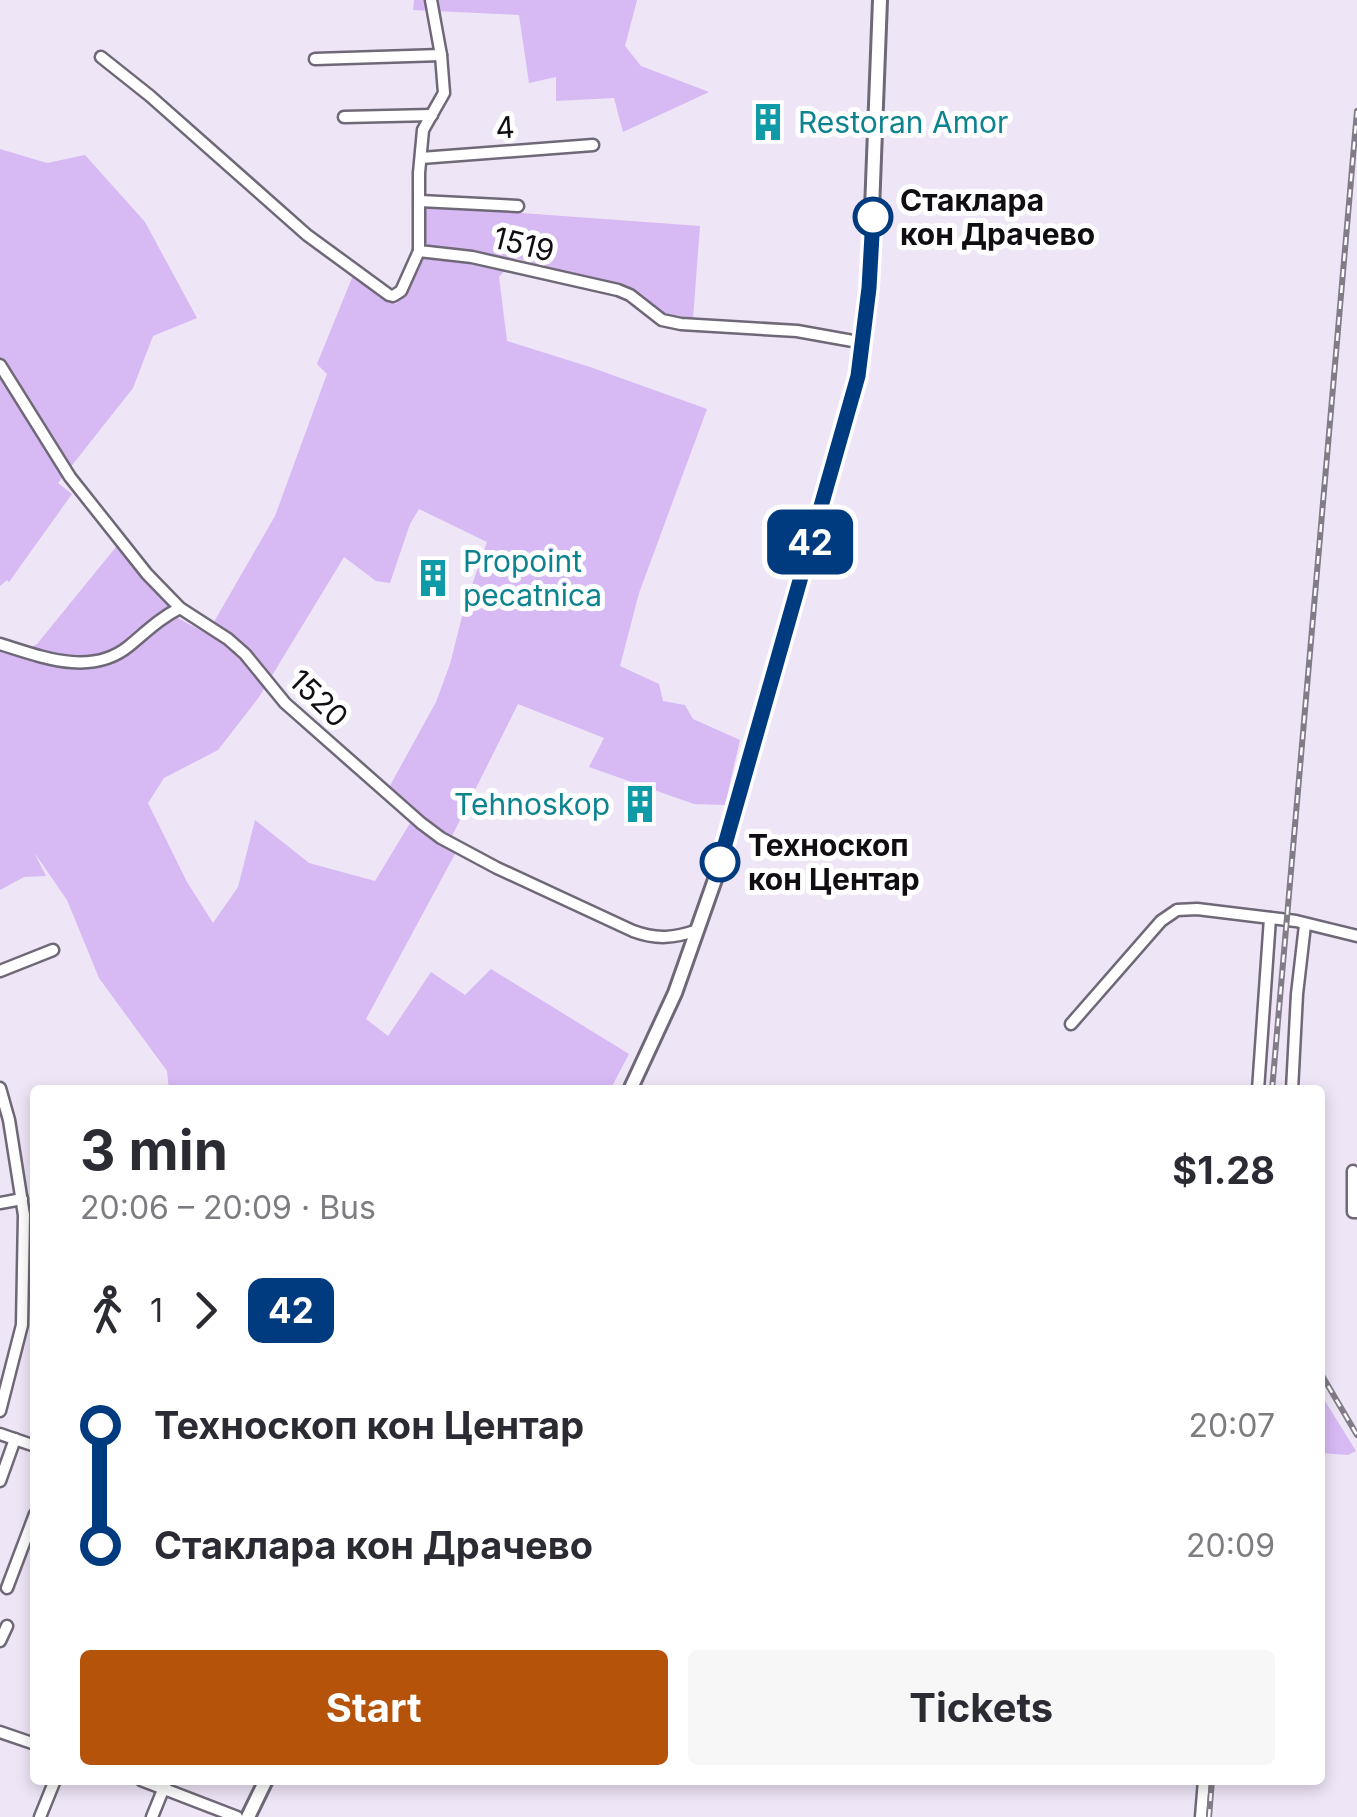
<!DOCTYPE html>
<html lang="en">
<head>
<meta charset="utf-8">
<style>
  :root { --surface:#fff; --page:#f7f7f7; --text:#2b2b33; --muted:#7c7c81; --accent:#b45309 }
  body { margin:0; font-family:Inter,sans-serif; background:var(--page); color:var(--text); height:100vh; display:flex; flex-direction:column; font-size:38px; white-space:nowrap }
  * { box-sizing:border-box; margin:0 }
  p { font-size:32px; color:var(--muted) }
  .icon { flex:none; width:55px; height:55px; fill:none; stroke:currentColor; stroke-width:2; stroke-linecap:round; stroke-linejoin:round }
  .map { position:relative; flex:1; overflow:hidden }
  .drawer { position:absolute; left:30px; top:1085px; width:1295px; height:700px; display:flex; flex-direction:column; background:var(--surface); border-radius:10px; box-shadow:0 5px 15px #0003 }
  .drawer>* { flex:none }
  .badge { padding:0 20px; border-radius:15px; font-size:35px; line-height:65px }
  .map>.badge { position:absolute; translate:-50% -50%; box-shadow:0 0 0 5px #fff }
  .legs { display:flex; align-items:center; gap:15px; height:110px; padding:0 50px; font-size:32px }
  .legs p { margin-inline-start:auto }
  .headline { display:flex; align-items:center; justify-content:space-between; height:170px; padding:0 50px }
  h1 { font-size:55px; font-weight:700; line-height:75px }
  .cta { display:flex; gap:20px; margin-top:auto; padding:20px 50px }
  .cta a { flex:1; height:115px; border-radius:10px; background:var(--accent); color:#fff; font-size:40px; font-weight:700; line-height:115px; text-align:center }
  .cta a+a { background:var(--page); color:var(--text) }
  ul { padding:0 50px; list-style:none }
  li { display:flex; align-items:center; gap:35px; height:120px; font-size:38px }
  li i { display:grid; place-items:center; width:15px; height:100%; margin:0 12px; background:currentColor }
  li i::after { content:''; width:25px; height:25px; margin:-12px; border:8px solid; border-radius:50%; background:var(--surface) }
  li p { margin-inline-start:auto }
  li:first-child i { background:linear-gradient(#0000 50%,currentColor 0) }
  li:last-child i { background:linear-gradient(currentColor 50%,#0000 0) }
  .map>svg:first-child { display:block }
  .green { fill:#d7b9f4; fill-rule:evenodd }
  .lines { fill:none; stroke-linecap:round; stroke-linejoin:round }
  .minor-casing { stroke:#6f6877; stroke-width:15 }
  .major-casing { stroke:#6f6877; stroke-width:18 }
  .minor { stroke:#fff; stroke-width:10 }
  .major { stroke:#fff; stroke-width:12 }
  .rail-casing { stroke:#827c88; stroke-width:6 }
  .rail { stroke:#fff; stroke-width:2.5; stroke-dasharray:8; stroke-linecap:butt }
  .line-1-casing { stroke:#fff; stroke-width:22 }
  .line-1 { stroke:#003b80; stroke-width:15 }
  .stop-1-dot { fill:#fff; stroke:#003b80; stroke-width:5 }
  .labels { text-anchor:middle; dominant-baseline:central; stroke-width:10; stroke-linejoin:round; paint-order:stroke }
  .culture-label { font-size:30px; fill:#0d838f; stroke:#fff; text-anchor:start }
  .street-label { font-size:30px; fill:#100d13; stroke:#fff }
  .stop-label { font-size:30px; font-weight:bold; fill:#100d13; stroke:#fff; text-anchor:start }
</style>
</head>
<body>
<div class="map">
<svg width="1357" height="1817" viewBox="0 0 1357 1817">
  <rect width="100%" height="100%" fill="#eee5f7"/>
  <g class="green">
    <path d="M414,0H637L625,46L641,66L709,92L623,132L614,98L556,101V77L529,83L519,15L413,10Z"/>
    <path d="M0,149L47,163L85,155L145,222L197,318L153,336L133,388L58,483L72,494L9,582L7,580L0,586Z"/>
    <path d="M426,206L700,226L693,318L661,313L606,284L515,258L499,277L507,341L590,367L707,409L639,593L620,666L659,684L663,701L685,705L693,719L740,740L725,805L694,804L589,767L604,738L518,704L450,840L455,854L366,1019L388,1036L431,972L465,995L491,969L629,1054L610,1090H169L167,1071L99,978L67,900L34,852L46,876L24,877L0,890V651L15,656L37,644L116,547L133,552L176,602V617L207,634L275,516L327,374L317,364L354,273L396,304L407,287ZM419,509L487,542L465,605L450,664L436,702L386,793L415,815L375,881L309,863L255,820L238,887L213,923L187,882L148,803L164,778L218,750L259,697L344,557L376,581L390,583L410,524Z"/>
    <path d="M1320,1393L1356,1451L1348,1455L1320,1453Z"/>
  </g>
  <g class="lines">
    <g class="minor-casing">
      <g id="minor">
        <path d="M431,0L441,55L444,93L423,130L419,173V251L472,257L618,290L630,295L662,320L681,324L797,331L864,343"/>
        <path d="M101,57L150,96L307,235L389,295L393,296L401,291L419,251"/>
        <path d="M315,59L441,55"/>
        <path d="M344,117L432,115"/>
        <path d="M421,158L593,145"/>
        <path d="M420,201L518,206"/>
        <path d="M0,365L70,477L147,574L180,608L228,639L245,654L285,703L421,823L441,838L497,868L633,931C657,940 674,938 698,930"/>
        <path d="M0,644C42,657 91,677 129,646C146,632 160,618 180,608"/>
        <path d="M0,971L53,950"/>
        <path d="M1071,1024L1161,921L1177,910L1197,909L1296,921L1357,936"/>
        <path d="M0,1088L9,1120L24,1215L22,1325L0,1411"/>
        <path d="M1258,1090L1270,918"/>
        <path d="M1292,1090L1297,994L1305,925"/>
        <path d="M1353,1171V1212H1357"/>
        <path d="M0,1203L22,1199"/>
        <path d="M0,1434L35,1446"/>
        <path d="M0,1481L15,1439"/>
        <path d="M7,1588L35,1514"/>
        <path d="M0,1641L7,1626"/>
        <path d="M0,1732L35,1744"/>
        <path d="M141,1780L237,1817"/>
        <path d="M40,1817L55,1780"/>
        <path d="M152,1817L167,1780"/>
        <path d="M1201,1817L1204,1780"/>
      </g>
    </g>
    <g class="major-casing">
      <g id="major">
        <path d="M630,1090L675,993L718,871L858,376L869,288L880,0"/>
        <path d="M248,1817L266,1780"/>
      </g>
    </g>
    <use href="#minor" class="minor"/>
    <use href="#major" class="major"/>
    <g class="rail-casing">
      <g id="rail">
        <path d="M1272,1090L1357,111"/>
        <path d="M1320,1372L1357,1435"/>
        <path d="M1209,1817L1212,1780"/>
      </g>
    </g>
    <use href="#rail" class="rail"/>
  </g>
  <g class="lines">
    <g class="line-1-casing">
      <path id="line-1" d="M720,862L858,376L869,288L873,217"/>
    </g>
    <use href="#line-1" class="line-1"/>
  </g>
  <defs>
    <g id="building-bare" transform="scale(3)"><path d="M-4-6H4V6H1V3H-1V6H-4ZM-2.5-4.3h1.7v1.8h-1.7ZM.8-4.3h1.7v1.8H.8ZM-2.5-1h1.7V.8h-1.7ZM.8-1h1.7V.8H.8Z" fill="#0f9aa8" stroke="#fff" stroke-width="2.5" paint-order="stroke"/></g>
  </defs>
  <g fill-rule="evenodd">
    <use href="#building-bare" x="768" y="122"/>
    <use href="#building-bare" x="433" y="578"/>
    <use href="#building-bare" x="640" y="804"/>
  </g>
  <g class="stop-1-dot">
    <circle cx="873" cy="217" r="18"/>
    <circle cx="720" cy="862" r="18"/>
  </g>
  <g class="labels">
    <g class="culture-label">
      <text x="798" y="122">Restoran Amor</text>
      <text x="463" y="561">Propoint<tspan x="463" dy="34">pecatnica</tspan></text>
      <text x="610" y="804" text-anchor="end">Tehnoskop</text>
    </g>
    <g class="street-label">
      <text transform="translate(505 127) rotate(-4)">4</text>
      <text transform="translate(524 244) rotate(14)">1519</text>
      <text transform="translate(319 698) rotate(44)">1520</text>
    </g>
    <g class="stop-label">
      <text x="900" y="200">Стаклара<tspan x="900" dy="34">кон Драчево</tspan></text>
      <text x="748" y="845">Техноскоп<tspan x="748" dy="34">кон Центар</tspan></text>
    </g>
  </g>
</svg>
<b class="badge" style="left:810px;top:542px;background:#003b80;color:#fff">42</b>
<section class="drawer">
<div class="headline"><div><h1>3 min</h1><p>20:06 – 20:09 · Bus</p></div><b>$1.28</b></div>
<div class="legs"><svg class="icon" aria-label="walk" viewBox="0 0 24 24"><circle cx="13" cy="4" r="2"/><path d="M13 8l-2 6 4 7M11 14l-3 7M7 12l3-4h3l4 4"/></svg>1<svg class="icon" aria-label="forward" viewBox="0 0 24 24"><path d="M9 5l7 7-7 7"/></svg><b class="badge" style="background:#003b80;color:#fff">42</b></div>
<ul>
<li><i style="color:#003b80"></i><b>Техноскоп кон Центар</b><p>20:07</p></li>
<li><i style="color:#003b80"></i><b>Стаклара кон Драчево</b><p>20:09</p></li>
</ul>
<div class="cta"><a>Start</a><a>Tickets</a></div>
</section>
</div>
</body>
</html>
